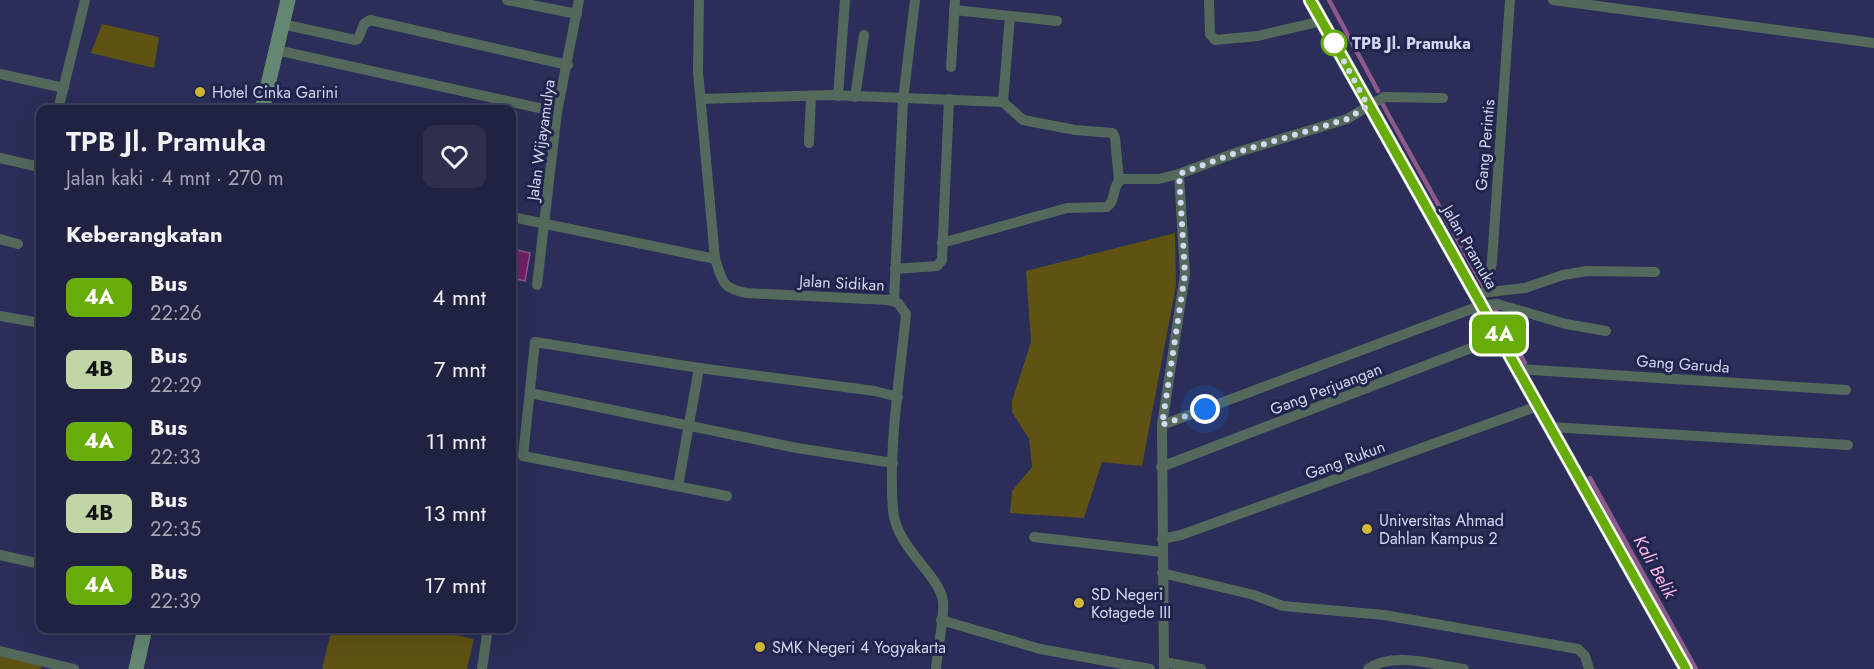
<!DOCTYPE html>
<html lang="id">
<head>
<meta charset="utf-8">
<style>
  :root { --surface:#202242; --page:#2d2f4d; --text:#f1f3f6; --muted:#a2a4b2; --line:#3d3f5b }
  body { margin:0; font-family:Jost,sans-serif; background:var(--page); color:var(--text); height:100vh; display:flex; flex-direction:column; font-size:22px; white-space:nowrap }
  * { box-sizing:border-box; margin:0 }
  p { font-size:20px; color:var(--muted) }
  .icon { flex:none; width:33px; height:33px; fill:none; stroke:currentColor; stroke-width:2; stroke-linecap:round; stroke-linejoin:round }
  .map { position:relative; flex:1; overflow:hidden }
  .panel { position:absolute; left:36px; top:105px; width:480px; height:528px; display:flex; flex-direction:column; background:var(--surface); border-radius:12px; box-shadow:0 6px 24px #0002,0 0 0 2px var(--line) }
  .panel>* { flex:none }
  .badge { padding:0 12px; border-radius:9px; font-size:21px; line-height:39px }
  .you { position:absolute; width:30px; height:30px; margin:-15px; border:4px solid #fff; border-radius:50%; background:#1a73e8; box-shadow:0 0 0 9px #1a73e833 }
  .map>.badge { position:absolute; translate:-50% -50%; box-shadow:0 0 0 3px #fff }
  h2 { padding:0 30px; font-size:22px; line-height:54px }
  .round { display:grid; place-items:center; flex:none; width:63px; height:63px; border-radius:12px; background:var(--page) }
  .overview { display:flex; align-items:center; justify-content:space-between; height:102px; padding:0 30px }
  h1 { font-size:28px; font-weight:600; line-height:45px }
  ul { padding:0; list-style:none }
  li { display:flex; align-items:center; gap:18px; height:72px; padding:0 30px }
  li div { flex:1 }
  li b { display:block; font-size:22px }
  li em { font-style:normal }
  li .badge { min-width:66px; font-weight:700; text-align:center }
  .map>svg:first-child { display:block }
  .green { fill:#5f5313 }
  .water { fill:#712160; stroke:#8e588c; stroke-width:1.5 }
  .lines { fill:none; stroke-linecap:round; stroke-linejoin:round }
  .stream { stroke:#8e588c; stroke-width:4.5 }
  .street { stroke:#54695c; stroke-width:10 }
  .secondary { stroke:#658772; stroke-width:15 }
  .line-casing { stroke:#fff; stroke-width:14 }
  .line { stroke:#67ac08; stroke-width:9 }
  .walk { stroke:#d3d8f2; stroke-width:6; stroke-dasharray:0 10.8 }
  .stop-dot { fill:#fff; stroke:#67ac08; stroke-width:3 }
  .poi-dot { fill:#d1b736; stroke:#21244c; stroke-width:2 }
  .labels { text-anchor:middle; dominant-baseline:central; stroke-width:6; stroke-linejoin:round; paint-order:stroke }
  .stop-label { font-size:16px; font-weight:bold; fill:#d3d8f2; stroke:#21244c; text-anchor:start }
  .poi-label { font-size:16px; fill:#d3d8f2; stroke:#21244c; text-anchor:start }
  .street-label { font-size:16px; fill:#d3d8f2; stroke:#21244c }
  .water-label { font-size:18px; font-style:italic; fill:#febaea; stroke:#21244c }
</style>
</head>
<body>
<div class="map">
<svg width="1874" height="669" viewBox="0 0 1874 669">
  <rect width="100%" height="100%" fill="#2a2e58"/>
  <g class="green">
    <path d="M102,24L159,37L154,68L91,53Z"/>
    <path d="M1175,233L1176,285L1142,466L1102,462L1084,518L1010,513L1012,491L1032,467L1029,439L1012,412V401L1031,342L1026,271Z"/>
    <path d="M332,628L427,629L474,639L467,669H322Z"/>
    <path d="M0,656L42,664L41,669H0Z"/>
  </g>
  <path class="water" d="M512,249L530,253L525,281L512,278Z"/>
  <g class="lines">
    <g class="stream">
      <path d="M1329,0L1378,91"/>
      <path d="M1383,105L1485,289"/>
      <path d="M1493,305L1525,363"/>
      <path d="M1590,478L1696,669"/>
    </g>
    <g class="street">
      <path d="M507,0L577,14"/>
      <path d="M699,0L698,72L715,259C723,281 721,288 746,293L888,300L898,303L906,314C900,375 888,451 893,510C896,548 939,574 943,601C945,613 937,654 936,669"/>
      <path d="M1209,0L1210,34L1215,40L1258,36L1322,21"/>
      <path d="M1553,0L1874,43"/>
      <path d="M954,10L1057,21"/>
      <path d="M282,24L355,40L358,39L364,24L370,20L568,65"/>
      <path d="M276,50L557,112"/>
      <path d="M951,67L955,0"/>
      <path d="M0,74L64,88"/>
      <path d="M838,96L845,0"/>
      <path d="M855,97L864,35"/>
      <path d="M701,99L831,95L1003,102L1023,120L1075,130L1113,133L1115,138L1119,180"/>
      <path d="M1003,102L1010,16"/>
      <path d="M58,110L85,0"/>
      <path d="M809,143L811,96"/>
      <path d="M0,158L40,167"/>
      <path d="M512,217L715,259"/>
      <path d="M0,239L18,244"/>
      <path d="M942,243L1067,208L1107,207C1117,200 1111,185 1122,179H1159L1179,174L1238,152L1347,119L1384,97L1443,98"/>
      <path d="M895,269L937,266L942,260L949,99"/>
      <path d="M537,285L557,112L579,0"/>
      <path d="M1486,292L1492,262L1510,0"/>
      <path d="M1481,293L1525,288L1563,275L1587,271L1655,272"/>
      <path d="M894,301L903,100L915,0"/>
      <path d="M0,316L40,323"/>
      <path d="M1518,369L1846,390"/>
      <path d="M530,393L797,448L893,463"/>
      <path d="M1162,425L1482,305L1497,304L1566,324L1606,331"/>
      <path d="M1550,427L1848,445"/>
      <path d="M1161,467L1500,337"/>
      <path d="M678,486L699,368"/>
      <path d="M727,496L523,456L535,342L699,368L875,391L898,397"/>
      <path d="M1034,537L1162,552"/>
      <path d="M1162,539L1181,535L1538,406"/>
      <path d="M0,555L40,564"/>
      <path d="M1162,573L1254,595L1283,606L1384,615L1578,649L1585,656L1589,669"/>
      <path d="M941,620L1040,649L1150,669"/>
      <path d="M0,651L74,669"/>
      <path d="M1164,662L1201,669"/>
      <path d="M482,669L488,628"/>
      <path d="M1164,669L1162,425L1185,274L1179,174"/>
      <path d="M1368,669C1393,651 1435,665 1464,669"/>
    </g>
    <g class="secondary">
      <path d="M1310,0L1686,669"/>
      <path d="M262,110L288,0"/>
      <path d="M136,669L145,628"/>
    </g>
  </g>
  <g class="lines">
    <g class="line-casing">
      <path id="line" d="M1310,0L1686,669"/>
    </g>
    <use href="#line" class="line"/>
    <path class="walk" d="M1205,409L1162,425L1185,274L1179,174L1238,152L1347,119L1368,106L1334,43"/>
  </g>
  <circle class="stop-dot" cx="1334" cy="43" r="12"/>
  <g class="poi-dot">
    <circle cx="200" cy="92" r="6"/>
    <circle cx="1367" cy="529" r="6"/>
    <circle cx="1079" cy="603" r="6"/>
    <circle cx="760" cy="647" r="6"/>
  </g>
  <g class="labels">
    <g class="stop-label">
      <text x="1352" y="43">TPB Jl. Pramuka</text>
    </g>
    <g class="poi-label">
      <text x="212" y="92">Hotel Cinka Garini</text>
      <text x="1379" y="520">Universitas Ahmad<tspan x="1379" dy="18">Dahlan Kampus 2</tspan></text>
      <text x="1091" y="594">SD Negeri<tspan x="1091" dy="18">Kotagede III</tspan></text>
      <text x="772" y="647">SMK Negeri 4 Yogyakarta</text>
    </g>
    <g class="street-label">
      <text transform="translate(541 140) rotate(-82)">Jalan Wijayamulya</text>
      <text transform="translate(1485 145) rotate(-85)">Gang Perintis</text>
      <text transform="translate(1470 247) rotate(60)">Jalan Pramuka</text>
      <text transform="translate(842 283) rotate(3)">Jalan Sidikan</text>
      <text transform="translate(1683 364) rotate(4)">Gang Garuda</text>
      <text transform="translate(1326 389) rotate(-21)">Gang Perjuangan</text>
      <text transform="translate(1345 460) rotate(-20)">Gang Rukun</text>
    </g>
    <g class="water-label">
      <text transform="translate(1655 567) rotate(61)">Kali Belik</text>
    </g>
  </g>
</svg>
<div class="you" style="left:1205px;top:409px"></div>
<b class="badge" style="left:1499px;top:334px;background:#67ac08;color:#fff">4A</b>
<section class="panel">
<div class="overview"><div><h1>TPB Jl. Pramuka</h1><p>Jalan kaki · 4 mnt · 270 m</p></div><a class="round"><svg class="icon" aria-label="heart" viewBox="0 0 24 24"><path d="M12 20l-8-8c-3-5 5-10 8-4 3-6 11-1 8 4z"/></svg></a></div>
<h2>Keberangkatan</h2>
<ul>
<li><span class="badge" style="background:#67ac08;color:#fff">4A</span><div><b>Bus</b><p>22:26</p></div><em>4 mnt</em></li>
<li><span class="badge" style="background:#c1d5a5;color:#111">4B</span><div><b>Bus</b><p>22:29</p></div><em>7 mnt</em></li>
<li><span class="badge" style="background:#67ac08;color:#fff">4A</span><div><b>Bus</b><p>22:33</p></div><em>11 mnt</em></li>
<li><span class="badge" style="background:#c1d5a5;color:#111">4B</span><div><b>Bus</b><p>22:35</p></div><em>13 mnt</em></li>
<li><span class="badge" style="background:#67ac08;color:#fff">4A</span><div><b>Bus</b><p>22:39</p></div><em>17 mnt</em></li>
</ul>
</section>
</div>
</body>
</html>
